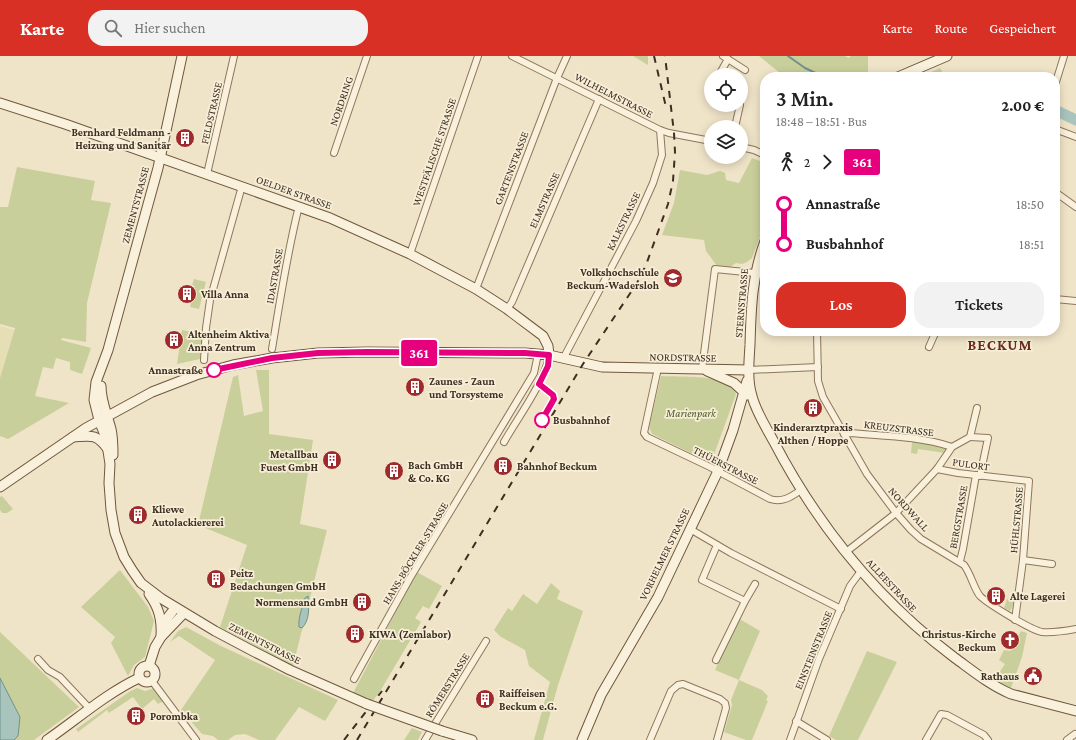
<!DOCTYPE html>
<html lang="de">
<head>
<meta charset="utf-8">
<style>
  :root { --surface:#fff; --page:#f2f2f2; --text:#222; --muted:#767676; --accent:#d93025 }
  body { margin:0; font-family:"Crimson Pro",serif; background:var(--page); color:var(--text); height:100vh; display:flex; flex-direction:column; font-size:15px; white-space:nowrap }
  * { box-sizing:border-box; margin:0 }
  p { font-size:13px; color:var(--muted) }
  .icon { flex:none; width:22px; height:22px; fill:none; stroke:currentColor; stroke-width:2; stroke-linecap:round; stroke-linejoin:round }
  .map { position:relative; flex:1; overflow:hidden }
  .sheet { position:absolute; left:760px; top:16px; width:300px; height:264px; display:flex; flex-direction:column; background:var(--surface); border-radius:16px; box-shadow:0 2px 10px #0003 }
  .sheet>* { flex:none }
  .badge { padding:0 8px; border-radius:3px; font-size:14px; line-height:26px }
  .tools { position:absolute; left:704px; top:12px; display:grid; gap:8px }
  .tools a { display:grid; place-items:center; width:44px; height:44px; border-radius:50%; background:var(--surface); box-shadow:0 2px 10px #0003; font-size:20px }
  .map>.badge { position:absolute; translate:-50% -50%; box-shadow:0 0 0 2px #fff }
  .legs { display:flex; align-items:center; gap:6px; height:44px; padding:0 16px; font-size:13px }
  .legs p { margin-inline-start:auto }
  .head { display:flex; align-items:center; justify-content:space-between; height:68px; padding:0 16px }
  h1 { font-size:22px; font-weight:600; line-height:30px }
  .primary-button { display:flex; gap:8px; margin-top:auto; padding:8px 16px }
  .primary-button a { flex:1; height:46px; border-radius:16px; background:var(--accent); color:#fff; font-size:16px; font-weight:600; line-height:46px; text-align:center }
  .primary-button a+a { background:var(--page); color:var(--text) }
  ul { padding:0 16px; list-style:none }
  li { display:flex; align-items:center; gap:14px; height:40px; font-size:15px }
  li i { display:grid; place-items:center; width:6px; height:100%; margin:0 5px; background:currentColor }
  li i::after { content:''; width:10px; height:10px; margin:-5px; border:3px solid; border-radius:50%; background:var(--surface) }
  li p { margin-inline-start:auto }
  li:first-child i { background:linear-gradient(#0000 50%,currentColor 0) }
  li:last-child i { background:linear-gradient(currentColor 50%,#0000 0) }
  header { display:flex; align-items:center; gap:24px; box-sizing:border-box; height:56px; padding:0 20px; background:var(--accent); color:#fff }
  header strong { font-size:19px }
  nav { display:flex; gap:22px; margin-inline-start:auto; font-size:14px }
  .search { width:280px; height:36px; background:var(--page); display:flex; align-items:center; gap:10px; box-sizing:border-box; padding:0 14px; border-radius:16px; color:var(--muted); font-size:15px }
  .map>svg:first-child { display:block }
  .farmland { fill:#e6deb5 }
  .green { fill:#c9cf9b }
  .water { fill:#a9c4bc; stroke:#6f938a }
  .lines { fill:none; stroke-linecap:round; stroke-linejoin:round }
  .stream { stroke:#6f938a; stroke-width:2 }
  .river { stroke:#a9c4bc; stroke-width:11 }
  .street-casing { stroke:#8d765c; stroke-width:8 }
  .secondary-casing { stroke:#6f573f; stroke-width:11 }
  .street { stroke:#faf1dc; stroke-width:6 }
  .secondary { stroke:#faf1dc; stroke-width:9 }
  .rail { stroke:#3d2e20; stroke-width:2; stroke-dasharray:7 7; stroke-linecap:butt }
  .secondary-bridge-casing { stroke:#6f573f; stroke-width:11; stroke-linecap:butt }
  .secondary-bridge { stroke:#faf1dc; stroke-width:9 }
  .line-1-casing { stroke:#fff; stroke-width:9 }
  .line-1 { stroke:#e6007e; stroke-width:6 }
  .stop-1-dot { fill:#fff; stroke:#e6007e; stroke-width:2 }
  .labels { text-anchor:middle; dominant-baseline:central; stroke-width:3.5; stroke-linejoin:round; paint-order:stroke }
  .street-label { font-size:11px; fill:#3d2e20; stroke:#f7eed8 }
  .poi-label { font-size:11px; font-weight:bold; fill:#3d2e20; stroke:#f7eed8; text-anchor:start }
  .stop-label { font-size:11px; font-weight:bold; fill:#3d2e20; stroke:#f7eed8; text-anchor:end }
  .park-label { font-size:11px; font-style:italic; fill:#4d5a26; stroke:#f7eed8 }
  .district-label { font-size:15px; font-weight:bold; letter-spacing:1px; fill:#6b2e1e; stroke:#f7eed8 }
</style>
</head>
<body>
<header>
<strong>Karte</strong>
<div class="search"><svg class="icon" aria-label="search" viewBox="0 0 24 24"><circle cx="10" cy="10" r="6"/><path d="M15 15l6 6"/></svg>Hier suchen</div>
<nav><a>Karte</a><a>Route</a><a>Gespeichert</a></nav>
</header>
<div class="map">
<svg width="1076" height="684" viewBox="0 0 1076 684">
  <rect width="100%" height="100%" fill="#f0e4c8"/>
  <path class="farmland" d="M0,270L14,274L0,322Z"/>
  <g class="green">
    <path d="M633,0H648V9Z"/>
    <path d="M759,0H845L849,2L851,0H868V21H785Z"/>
    <path d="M940,12L945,21H935L931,16Z"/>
    <path d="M752,102L765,107V167L752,202L747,206L742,208L736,207L730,211L717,210L706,195L704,184L662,179L674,147L680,114L707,119L720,115L725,117L726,124L739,127Z"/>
    <path d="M17,111L95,125L91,144L111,147L87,247L86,286L62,282L61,284L91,292L82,318L70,314V306L56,302L53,313L43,311L35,340L69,347L8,383L0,380V322L15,272L0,268V151H8Z"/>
    <path d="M194,223L206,226L199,253L190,251L195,230L192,229Z"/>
    <path d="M182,274L203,278L200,303L177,308Z"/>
    <path d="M256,314H269V378L313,384L300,468L327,474L293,610L220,571L247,489L198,469L233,321L238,319L244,360L263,355Z"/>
    <path d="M661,320C685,321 711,319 733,329L736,338L711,407L652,378L649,371Z"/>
    <path d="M912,386L929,387L947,392L945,397L918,393L917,398L911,397Z"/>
    <path d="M2,440L13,453L7,457H2L0,454V441Z"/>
    <path d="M120,514L148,551L154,565L145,601L134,609L128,620L111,587L115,581L81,551Z"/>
    <path d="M417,516L442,530L429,553L423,550L415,562L421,566L379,637L371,647L352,639Z"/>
    <path d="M551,527L560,535L557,543L583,555L558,629L543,684H534L550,626L529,610L525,594L501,581L494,574L508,552L512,555L523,538L537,548Z"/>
    <path d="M1007,543L1014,544L1012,552L1010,555L1004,552Z"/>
    <path d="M738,562L760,575L739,624L762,634L768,640L766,644L768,645L752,684H746L724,676L732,649L731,644L739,624L715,614Z"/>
    <path d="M186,571L221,590L338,644L325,665L299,651L275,684H259L245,678L235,679L228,684H218L213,680L202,678L181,654L215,604L179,580L170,586L178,575Z"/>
    <path d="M1021,575L1027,577L1022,601L1011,632L994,624L1005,608L999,604L1004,594L1010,595Z"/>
    <path d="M0,576L79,651L34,684H0Z"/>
    <path d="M867,595L897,606L858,684H836L829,680Z"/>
    <path d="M137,632L145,635L155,632L164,645L158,648L154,643L142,653L133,641L109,657L107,654L78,676L76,673L129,636Z"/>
    <path d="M412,672L422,676L418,684H404Z"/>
  </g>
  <g class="water">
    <path d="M308,540C309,551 310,564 302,572L299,571C298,560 303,551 305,542Z"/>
    <path d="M0,622L20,661L18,680L14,684H0Z"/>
  </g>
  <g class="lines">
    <path class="stream" d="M788,0L805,12L824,21"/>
    <path class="river" d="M1055,54L1076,64"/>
    <g class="street-casing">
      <g id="street">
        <path d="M512,0L660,74L669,77L711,85"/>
        <path d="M723,0L745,14"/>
        <path d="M719,19L728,3"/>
        <path d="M1055,29L1064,0"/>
        <path d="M735,71L740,49"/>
        <path d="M1055,73L1076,81"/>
        <path d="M741,91L754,94L765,99"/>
        <path d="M334,97L367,0"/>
        <path d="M207,118L234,0"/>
        <path d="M1055,136L1076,151"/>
        <path d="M410,198L478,0"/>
        <path d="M476,233L557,22L567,0"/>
        <path d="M1055,243L1076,245"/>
        <path d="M507,253L512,246L599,43"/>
        <path d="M817,275L818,325L823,341L867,418L896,457L911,474L921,483L964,509C971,518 974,533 980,540C988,548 1031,574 1042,576C1053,577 1065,575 1076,573"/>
        <path d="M929,291L936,275"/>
        <path d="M272,293C280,245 287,197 299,150"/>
        <path d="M563,303L636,165L653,127L662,99L660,74"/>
        <path d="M204,304L206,272L210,244L242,130"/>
        <path d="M658,312L645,372L644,377L647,381L710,411L770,443C782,447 791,441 801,434"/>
        <path d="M702,313L715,213L755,217"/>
        <path d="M749,314L818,311"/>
        <path d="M844,378L850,377C884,380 919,380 952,391"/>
        <path d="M970,381L988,382L980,420"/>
        <path d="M504,386C517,363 546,324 549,299"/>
        <path d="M937,413L958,417L1029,425L1023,504L1015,564"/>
        <path d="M690,473L731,497L841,553"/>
        <path d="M717,489L702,524L745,545"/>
        <path d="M846,496L896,457L937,413L952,391L970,381L977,352"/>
        <path d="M1023,504L1052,508"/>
        <path d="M960,505L963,493L976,419"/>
        <path d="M38,603L48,614L60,621L90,653"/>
        <path d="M716,604L745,545L755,528"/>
        <path d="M354,623L410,522L534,317L538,298"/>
        <path d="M152,625L196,684"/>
        <path d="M796,665L827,684"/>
        <path d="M425,684L486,585"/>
        <path d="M650,684L671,635L678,629L683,628L720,643L725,647L726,652L717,684"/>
        <path d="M790,684L819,603L850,530L861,515"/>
        <path d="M926,684L941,658L947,659L984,679L988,684"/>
        <path d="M1067,684L1075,678"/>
      </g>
    </g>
    <g class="secondary-casing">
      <g id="secondary">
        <path d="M182,0L158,112L108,294L96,326L94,344L99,364L106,382L110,408L109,427L111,454L115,477L124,501L132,514L141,527L162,543L215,575L249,593L290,614L367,648"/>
        <path d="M898,21L947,0"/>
        <path d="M0,47L65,68L330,162L410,198L476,233L507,253L543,280L548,290L549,299"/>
        <path d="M765,185C752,220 751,252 750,289C749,305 747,324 752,340C756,356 766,371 774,386C818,470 879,545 955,602C973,615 990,629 1011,638L1076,655"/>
        <path d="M707,315L734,327L747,339"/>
        <path d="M101,330C101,346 107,358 111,373C113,382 113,390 113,399"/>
        <path d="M73,381C90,380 96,377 107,392"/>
        <path d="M0,431L86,372L152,336L196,319L233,309L272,302L318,297L368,296L525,297L549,299L602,311L749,314"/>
        <path d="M149,538C159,552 162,563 161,581"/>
        <path d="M162,569L175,552"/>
        <circle cx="147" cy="618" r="8"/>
        <path d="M149,610L155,591L161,581L184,557"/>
        <path d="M442,675L472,684"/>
        <path d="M47,684C76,664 107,637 139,622"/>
        <path d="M582,684L601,639L658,541L718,415L733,374L747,325"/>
      </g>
    </g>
    <use href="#street" class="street"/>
    <use href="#secondary" class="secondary"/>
    <g class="rail">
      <path d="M654,0L666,51"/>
      <path d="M344,684L382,635"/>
      <path d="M357,684L583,308L637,227L646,209L668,148L673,125L675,96L674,77L665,0"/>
    </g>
    <g class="secondary-bridge-casing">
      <path id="secondary-bridge" d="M367,648L442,675"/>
    </g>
    <use href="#secondary-bridge" class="secondary-bridge"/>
  </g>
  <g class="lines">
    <g class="line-1-casing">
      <path id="line-1" d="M214,314L272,302L318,297L368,296L525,297L549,299L548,310L539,328L553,339L554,343L542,364"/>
    </g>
    <use href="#line-1" class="line-1"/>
  </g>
  <defs>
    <g id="building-disc" transform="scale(1)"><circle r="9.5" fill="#9e2a2b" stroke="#f7eed8"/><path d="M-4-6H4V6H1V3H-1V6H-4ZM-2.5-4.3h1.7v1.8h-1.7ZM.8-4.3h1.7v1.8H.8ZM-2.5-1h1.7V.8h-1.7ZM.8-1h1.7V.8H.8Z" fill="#fff"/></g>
    <g id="university-disc" transform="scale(1)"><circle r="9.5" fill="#9e2a2b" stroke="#f7eed8"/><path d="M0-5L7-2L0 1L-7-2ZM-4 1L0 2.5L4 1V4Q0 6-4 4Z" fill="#fff"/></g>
    <g id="church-disc" transform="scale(1)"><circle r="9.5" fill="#9e2a2b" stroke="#f7eed8"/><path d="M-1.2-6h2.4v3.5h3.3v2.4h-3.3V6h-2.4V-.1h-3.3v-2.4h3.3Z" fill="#fff"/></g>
    <g id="civic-disc" transform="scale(1)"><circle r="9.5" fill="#9e2a2b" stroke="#f7eed8"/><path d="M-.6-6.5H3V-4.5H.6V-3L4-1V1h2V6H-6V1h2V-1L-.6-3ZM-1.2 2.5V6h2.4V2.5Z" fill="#fff"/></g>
  </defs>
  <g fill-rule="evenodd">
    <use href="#building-disc" x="185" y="82"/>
    <use href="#university-disc" x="673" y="222"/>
    <use href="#building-disc" x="187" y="238"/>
    <use href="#building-disc" x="174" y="284"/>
    <use href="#building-disc" x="415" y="331"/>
    <use href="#building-disc" x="813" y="352"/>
    <use href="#building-disc" x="332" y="404"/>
    <use href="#building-disc" x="503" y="410"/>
    <use href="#building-disc" x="394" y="415"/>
    <use href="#building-disc" x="138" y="459"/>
    <use href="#building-disc" x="216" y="523"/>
    <use href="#building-disc" x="996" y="540"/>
    <use href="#building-disc" x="362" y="546"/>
    <use href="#building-disc" x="355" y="578"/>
    <use href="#church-disc" x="1010" y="584"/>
    <use href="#civic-disc" x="1033" y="620"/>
    <use href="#building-disc" x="485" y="643"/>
    <use href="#building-disc" x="136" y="660"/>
  </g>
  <g class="stop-1-dot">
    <circle cx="214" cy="314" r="7"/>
    <circle cx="542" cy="364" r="7"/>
  </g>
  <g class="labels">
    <g class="street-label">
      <text transform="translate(614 39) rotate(27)">WILHELMSTRASSE</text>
      <text transform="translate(341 45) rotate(-71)">NORDRING</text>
      <text transform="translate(211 57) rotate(-77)">FELDSTRASSE</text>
      <text transform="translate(434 96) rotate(-71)">WESTFÄLISCHE STRASSE</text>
      <text transform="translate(511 112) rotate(-69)">GARTENSTRASSE</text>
      <text transform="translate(294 136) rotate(20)">OELDER STRASSE</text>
      <text transform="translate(544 144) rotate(-66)">ELMSTRASSE</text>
      <text transform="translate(135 149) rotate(-75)">ZEMENTSTRASSE</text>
      <text transform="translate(623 165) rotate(-64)">KALKSTRASSE</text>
      <text transform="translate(274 220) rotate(-80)">IDASTRASSE</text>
      <text transform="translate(741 247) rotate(-85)">STERNSTRASSE</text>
      <text transform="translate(683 301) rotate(1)">NORDSTRASSE</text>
      <text transform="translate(899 372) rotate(7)">KREUZSTRASSE</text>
      <text transform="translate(971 408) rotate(8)">PULORT</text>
      <text transform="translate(726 409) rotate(27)">THÜERSTRASSE</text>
      <text transform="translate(909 453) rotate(48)">NORDWALL</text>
      <text transform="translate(958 461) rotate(-80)">BERGSTRASSE</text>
      <text transform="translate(1016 464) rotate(-85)">HÜHLSTRASSE</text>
      <text transform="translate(415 497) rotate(-59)">HANS-BÖCKLER-STRASSE</text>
      <text transform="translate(664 498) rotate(-64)">VORHELMER STRASSE</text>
      <text transform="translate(892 529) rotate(47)">ALLEESTRASSE</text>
      <text transform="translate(265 587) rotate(27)">ZEMENTSTRASSE</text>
      <text transform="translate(813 594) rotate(-68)">EINSTEINSTRASSE</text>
      <text transform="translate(447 629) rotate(-58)">RÖMERSTRASSE</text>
    </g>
    <g class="poi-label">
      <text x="171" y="76" text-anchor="end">Bernhard Feldmann -<tspan x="171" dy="13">Heizung und Sanitär</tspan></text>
      <text x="659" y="216" text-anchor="end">Volkshochschule<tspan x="659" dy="13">Beckum-Wadersloh</tspan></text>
      <text x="201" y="238">Villa Anna</text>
      <text x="188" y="278">Altenheim Aktiva<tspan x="188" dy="13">Anna Zentrum</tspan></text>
      <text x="429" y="325">Zaunes - Zaun<tspan x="429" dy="13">und Torsysteme</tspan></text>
      <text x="813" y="371" text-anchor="middle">Kinderarztpraxis<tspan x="813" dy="13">Althen / Hoppe</tspan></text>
      <text x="318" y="398" text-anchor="end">Metallbau<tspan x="318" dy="13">Fuest GmbH</tspan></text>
      <text x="408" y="409">Bach GmbH<tspan x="408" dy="13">&amp; Co. KG</tspan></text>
      <text x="517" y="410">Bahnhof Beckum</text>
      <text x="152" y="453">Kliewe<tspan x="152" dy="13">Autolackiererei</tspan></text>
      <text x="230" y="517">Peitz<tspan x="230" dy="13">Bedachungen GmbH</tspan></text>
      <text x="1010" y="540">Alte Lagerei</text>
      <text x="348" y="546" text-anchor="end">Normensand GmbH</text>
      <text x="369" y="578">KIWA (Zemlabor)</text>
      <text x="996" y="578" text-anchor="end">Christus-Kirche<tspan x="996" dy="13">Beckum</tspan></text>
      <text x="1019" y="620" text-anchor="end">Rathaus</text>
      <text x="499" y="637">Raiffeisen<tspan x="499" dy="13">Beckum e.G.</tspan></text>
      <text x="150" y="660">Porombka</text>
    </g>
    <g class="stop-label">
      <text x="203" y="314">Annastraße</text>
      <text x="553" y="364" text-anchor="start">Busbahnhof</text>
    </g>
    <g class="park-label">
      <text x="691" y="357">Marienpark</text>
    </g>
    <g class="district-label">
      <text x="1000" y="289">BECKUM</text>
    </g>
  </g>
</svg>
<div class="tools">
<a><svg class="icon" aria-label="locate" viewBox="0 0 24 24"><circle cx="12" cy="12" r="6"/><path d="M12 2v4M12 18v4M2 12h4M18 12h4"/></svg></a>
<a><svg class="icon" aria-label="layers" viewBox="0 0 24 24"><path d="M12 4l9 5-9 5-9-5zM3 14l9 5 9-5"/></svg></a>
</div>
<b class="badge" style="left:419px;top:297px;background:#e6007e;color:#fff">361</b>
<section class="sheet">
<div class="head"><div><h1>3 Min.</h1><p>18:48 – 18:51 · Bus</p></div><b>2.00 €</b></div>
<div class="legs"><svg class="icon" aria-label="walk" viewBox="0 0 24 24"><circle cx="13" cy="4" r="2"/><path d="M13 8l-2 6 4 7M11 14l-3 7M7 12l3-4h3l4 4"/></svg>2<svg class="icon" aria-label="forward" viewBox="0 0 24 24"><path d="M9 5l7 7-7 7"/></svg><b class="badge" style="background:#e6007e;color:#fff">361</b></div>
<ul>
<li><i style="color:#e6007e"></i><b>Annastraße</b><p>18:50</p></li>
<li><i style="color:#e6007e"></i><b>Busbahnhof</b><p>18:51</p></li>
</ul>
<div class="primary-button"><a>Los</a><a>Tickets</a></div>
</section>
</div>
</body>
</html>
